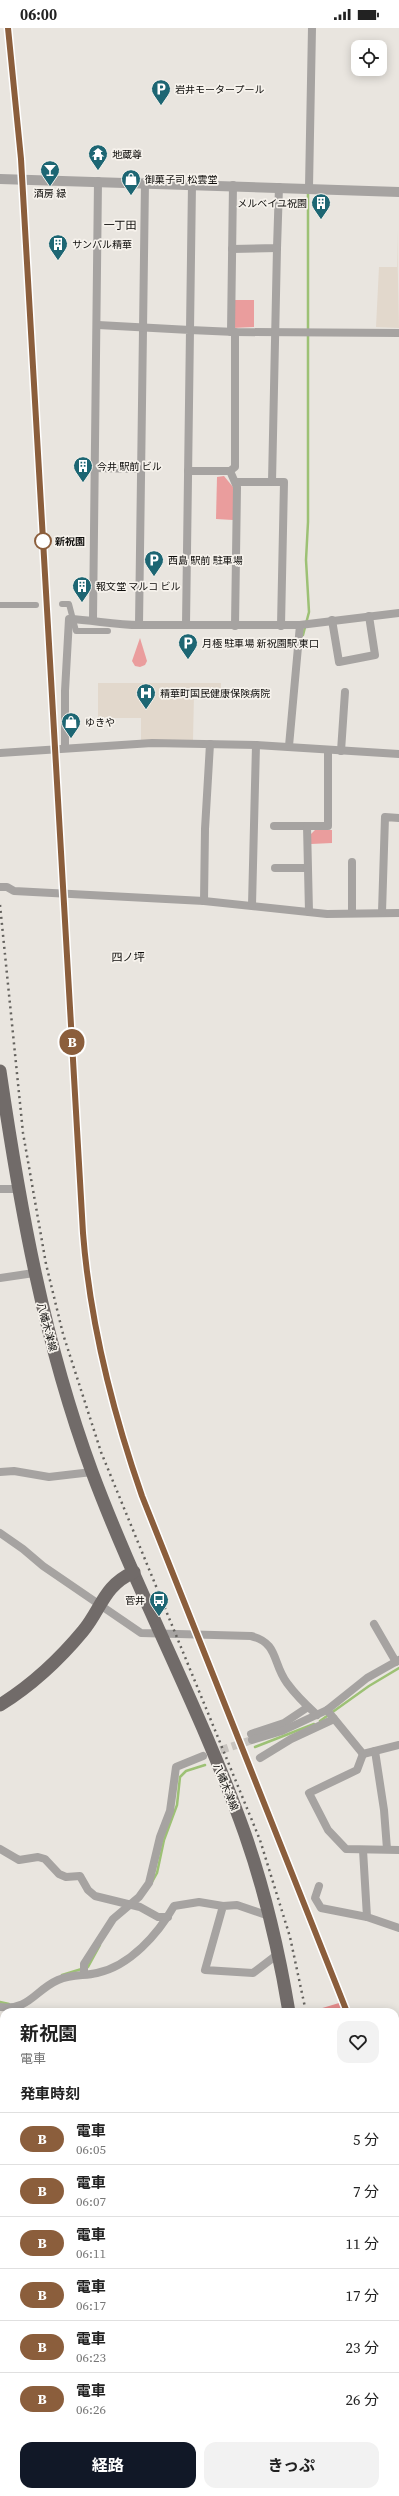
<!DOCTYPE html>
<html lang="ja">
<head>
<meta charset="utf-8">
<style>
  :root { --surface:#fff; --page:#f2f2f2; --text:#222; --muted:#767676; --line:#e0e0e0; --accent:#111827 }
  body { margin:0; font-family:"Source Serif 4","Noto Sans JP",serif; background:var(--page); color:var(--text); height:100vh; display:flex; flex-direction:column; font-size:15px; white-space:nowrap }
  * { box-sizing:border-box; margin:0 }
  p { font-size:13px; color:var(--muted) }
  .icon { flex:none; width:22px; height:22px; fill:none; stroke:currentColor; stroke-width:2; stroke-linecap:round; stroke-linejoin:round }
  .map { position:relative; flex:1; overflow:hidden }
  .sheet { position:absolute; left:0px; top:1980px; width:399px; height:488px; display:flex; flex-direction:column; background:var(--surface); border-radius:12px 12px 0 0; box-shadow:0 2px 10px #0003 }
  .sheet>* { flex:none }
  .badge { padding:0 8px; border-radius:13px; font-size:14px; line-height:26px }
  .fabs { position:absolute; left:351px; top:12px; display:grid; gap:8px }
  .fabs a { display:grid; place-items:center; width:36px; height:36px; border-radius:8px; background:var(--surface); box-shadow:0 2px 10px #0003; font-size:20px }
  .map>.badge { position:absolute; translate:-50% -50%; box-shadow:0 0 0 2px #fff }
  h2 { padding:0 20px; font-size:15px; line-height:36px }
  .round { display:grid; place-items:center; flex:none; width:42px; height:42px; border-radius:12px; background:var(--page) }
  .headline { display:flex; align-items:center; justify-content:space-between; height:68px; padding:0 20px }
  h1 { font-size:19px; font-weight:700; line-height:30px }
  .button { display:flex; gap:8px; margin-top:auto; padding:8px 20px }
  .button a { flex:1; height:46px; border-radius:12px; background:var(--accent); color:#fff; font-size:16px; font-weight:700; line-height:46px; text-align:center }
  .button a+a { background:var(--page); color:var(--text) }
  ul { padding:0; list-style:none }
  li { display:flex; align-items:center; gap:12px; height:52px; padding:0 20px; border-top:1px solid var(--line) }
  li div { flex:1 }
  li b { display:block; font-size:15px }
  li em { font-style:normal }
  li .badge { min-width:44px; font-weight:700; text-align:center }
  .status { display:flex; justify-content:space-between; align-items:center; height:28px; padding:0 20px; background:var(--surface); direction:ltr }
  .status svg { height:11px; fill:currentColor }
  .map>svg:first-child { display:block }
  .built { fill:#e2d8cc }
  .green { fill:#ea9d9d }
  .forest { fill:#e48b8b }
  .water { fill:#9dc175 }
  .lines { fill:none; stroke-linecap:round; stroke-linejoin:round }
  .stream { stroke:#9dc175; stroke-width:2.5 }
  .minor-tunnel { stroke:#c8c4bf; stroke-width:8; stroke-dasharray:8 4; stroke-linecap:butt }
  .pedestrian { stroke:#a6a3a1; stroke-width:6 }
  .minor { stroke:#a6a3a1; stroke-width:8 }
  .tertiary { stroke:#a6a3a1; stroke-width:10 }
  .primary { stroke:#716b69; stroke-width:13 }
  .rail { stroke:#64625e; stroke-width:2.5; stroke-dasharray:2 4; stroke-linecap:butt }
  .pedestrian-bridge { stroke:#a6a3a1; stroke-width:6 }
  .line-casing { stroke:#fff; stroke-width:9 }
  .line { stroke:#8b5e3c; stroke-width:6 }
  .stop-dot { fill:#fff; stroke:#8b5e3c; stroke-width:2 }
  .labels { text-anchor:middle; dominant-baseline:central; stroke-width:3.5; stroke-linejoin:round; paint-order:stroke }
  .poi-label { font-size:10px; fill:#0d0c0a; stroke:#f6f2ec; text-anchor:start }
  .stop-label { font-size:10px; font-weight:bold; fill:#0d0c0a; stroke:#f6f2ec; text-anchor:start }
  .street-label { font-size:10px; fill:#0d0c0a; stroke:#f6f2ec }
  .neighbourhood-label { font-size:11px; fill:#0d0c0a; stroke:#f6f2ec }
</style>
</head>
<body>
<div class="status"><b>06:00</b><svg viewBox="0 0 49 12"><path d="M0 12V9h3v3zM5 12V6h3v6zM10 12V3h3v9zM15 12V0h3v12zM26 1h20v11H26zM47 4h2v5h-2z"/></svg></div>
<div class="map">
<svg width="399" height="2468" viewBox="0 0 399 2468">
  <rect width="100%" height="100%" fill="#e9e5df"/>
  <g class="built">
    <path d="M397,202L399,300L376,299L379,239H397Z"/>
    <path d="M98,655H221V666H194L193,712L141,715V690H98Z"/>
  </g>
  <g class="green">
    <path d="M233,272H254V299L232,300Z"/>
    <path d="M224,448L233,459V492L216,491L217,449Z"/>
    <path d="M140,610L147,633L145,637L140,639L135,638L132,633Z"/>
    <path d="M315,802H332V815L311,816V806Z"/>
  </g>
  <g class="forest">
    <path d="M339,1975L343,1984H319V1981Z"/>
    <path d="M4,2202V2286L0,2280V2207Z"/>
    <path d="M122,2464H140L142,2468H124Z"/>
  </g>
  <path class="water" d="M151,2464H259L258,2468H153Z"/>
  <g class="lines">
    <g class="stream">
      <path d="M303,607L309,584L306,532L308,494V163"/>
      <path d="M320,1693L369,1658L399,1640"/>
      <path d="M255,1719L314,1696"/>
      <path d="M152,1854L157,1845L164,1812L177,1777L180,1749L186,1743L205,1737"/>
      <path d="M62,1947L88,1939L100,1917"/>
      <path d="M0,1974L9,1976"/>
    </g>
    <path class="minor-tunnel" d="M209,1726L252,1712"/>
    <path class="pedestrian" d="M0,577H36"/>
    <g class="minor">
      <path d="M145,154L139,597H300L399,585"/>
      <path d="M192,156L190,302L235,304L399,305"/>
      <path d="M309,159L312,0"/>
      <path d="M232,221L277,220L279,159"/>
      <path d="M98,297L190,302L186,597"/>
      <path d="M231,304L233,157"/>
      <path d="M95,440L141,441"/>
      <path d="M188,443H230L235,439V304"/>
      <path d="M230,443L237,459L235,598"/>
      <path d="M236,454H284L281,598"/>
      <path d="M272,454L277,220"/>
      <path d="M93,591L98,153"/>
      <path d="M332,592L339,634L375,627L369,588"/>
      <path d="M289,718L300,597"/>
      <path d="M65,720V663L69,591C93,592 115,597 139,597"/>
      <path d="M341,723L345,664"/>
      <path d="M0,725L152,715L256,717L399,726"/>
      <path d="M274,798H307"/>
      <path d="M275,840H307"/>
      <path d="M0,859H7L14,863L204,873L327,886L399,885"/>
      <path d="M204,873L205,801L210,716"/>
      <path d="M252,877L256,717"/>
      <path d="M309,884L307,798H328V722"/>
      <path d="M382,884L385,789L399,790"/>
      <path d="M352,885V834"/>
      <path d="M0,1161H19"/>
      <path d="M0,1250L34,1245"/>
      <path d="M0,1444L14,1443L49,1449L92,1444"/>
      <path d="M0,1505L23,1521L43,1538L141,1605L251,1608C279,1615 272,1635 287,1655C295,1666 306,1677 317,1687"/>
      <path d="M374,1596L396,1634"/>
      <path d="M327,1682L363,1726L399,1717"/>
      <path d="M251,1706L284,1695L308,1679"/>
      <path d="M252,1712L282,1703L327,1682L367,1650L399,1632"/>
      <path d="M375,1723L384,1782L387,1821"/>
      <path d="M363,1726L357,1742L309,1765L328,1802L346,1821L399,1822"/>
      <path d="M260,1730L291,1711L334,1691"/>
      <path d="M0,1821L19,1832L38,1829L45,1831L59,1846L66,1849L80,1848L88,1862L95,1868L140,1879L158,1889H168"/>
      <path d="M363,1822L367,1889L399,1900"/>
      <path d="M319,1858L315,1870L321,1880L367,1889"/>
      <path d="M269,1888L237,1877L223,1878L205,1942L253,1945L278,1926"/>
      <path d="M84,1945V1936L113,1891L139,1869L149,1855L160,1809L170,1783L176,1739L203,1728"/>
      <path d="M0,1979C29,1983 35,1962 58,1952C72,1946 84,1948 97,1945C130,1938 158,1906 174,1878L199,1874L223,1878"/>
      <path d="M0,2457L2,2468"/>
      <path d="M143,2464L145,2468"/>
    </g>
    <path class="tertiary" d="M0,151L399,164"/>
    <g class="primary">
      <path d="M0,1043C20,1180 44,1314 92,1444C138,1567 201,1682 245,1806C265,1863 279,1924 289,1984"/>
      <path d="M0,1677C32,1657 59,1632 83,1603C102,1580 103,1558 134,1544"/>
      <path d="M0,2321L4,2327"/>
      <path d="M94,2464L97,2468"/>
      <path d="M297,2468V2464"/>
    </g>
    <g class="rail">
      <path d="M8,0L16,59L22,146L83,1205C90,1295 113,1382 142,1468L347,1984"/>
      <path d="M0,877L23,1105L46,1236L63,1306L101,1424L260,1812L290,1909L306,1984"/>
      <path d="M395,2098L399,2110"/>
      <path d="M395,2112L399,2124"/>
      <path d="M319,2468V2464"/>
    </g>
    <path class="pedestrian-bridge" d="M62,576H69L76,603H108"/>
  </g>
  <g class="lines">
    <g class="line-casing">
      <path id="line" d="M8,0L21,131L83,1205C90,1295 112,1382 142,1468L347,1984"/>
    </g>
    <use href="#line" class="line"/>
  </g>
  <defs>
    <g id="parking-pin" transform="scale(1)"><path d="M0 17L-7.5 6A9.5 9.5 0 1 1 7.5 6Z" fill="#1d6673" stroke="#f6f2ec"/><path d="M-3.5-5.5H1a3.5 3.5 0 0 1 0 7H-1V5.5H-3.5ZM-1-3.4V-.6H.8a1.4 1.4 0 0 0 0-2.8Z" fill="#fff"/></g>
    <g id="temple-pin" transform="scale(1)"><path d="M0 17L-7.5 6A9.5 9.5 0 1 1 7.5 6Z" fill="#1d6673" stroke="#f6f2ec"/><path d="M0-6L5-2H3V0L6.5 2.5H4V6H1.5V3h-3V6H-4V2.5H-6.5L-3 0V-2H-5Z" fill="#fff"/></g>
    <g id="bar-pin" transform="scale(1)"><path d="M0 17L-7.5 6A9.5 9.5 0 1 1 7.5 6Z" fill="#1d6673" stroke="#f6f2ec"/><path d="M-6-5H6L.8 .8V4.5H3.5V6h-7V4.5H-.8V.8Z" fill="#fff"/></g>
    <g id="shop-pin" transform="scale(1)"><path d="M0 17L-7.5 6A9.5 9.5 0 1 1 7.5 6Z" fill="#1d6673" stroke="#f6f2ec"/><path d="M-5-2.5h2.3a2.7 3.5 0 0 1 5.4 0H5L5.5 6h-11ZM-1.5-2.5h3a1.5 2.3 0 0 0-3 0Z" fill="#fff"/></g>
    <g id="building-pin" transform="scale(1)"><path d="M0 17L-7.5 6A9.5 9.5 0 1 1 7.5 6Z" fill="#1d6673" stroke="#f6f2ec"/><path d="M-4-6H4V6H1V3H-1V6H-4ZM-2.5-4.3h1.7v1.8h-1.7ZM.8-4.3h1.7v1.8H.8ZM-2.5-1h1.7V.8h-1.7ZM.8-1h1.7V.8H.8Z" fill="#fff"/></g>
    <g id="hospital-pin" transform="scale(1)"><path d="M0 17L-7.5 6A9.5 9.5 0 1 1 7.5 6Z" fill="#1d6673" stroke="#f6f2ec"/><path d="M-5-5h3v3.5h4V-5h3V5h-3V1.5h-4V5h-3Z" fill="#fff"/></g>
    <g id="bus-pin" transform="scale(1)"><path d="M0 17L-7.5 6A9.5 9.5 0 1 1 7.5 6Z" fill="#1d6673" stroke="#f6f2ec"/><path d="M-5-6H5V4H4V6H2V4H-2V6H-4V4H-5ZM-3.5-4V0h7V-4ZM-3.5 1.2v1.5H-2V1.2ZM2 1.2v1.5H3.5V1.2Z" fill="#fff"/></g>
  </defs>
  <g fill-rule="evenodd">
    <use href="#parking-pin" x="161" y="61"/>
    <use href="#temple-pin" x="98" y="126"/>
    <use href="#bar-pin" x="50" y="142"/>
    <use href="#shop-pin" x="131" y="151"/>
    <use href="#building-pin" x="321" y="175"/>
    <use href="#building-pin" x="58" y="216"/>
    <use href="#building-pin" x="83" y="438"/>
    <use href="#parking-pin" x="154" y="532"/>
    <use href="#building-pin" x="82" y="558"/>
    <use href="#parking-pin" x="188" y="615"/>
    <use href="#hospital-pin" x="146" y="665"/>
    <use href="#shop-pin" x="71" y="694"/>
    <use href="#bus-pin" x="159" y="1572"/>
  </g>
  <circle class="stop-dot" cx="43" cy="513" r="8"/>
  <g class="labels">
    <g class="poi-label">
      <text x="175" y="61">岩井モータープール</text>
      <text x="112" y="126">地蔵尊</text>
      <text x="145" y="151">御菓子司 松雲堂</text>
      <text x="50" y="165" text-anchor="middle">酒房 緑</text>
      <text x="307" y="175" text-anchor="end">メルベイユ祝園</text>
      <text x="72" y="216">サンパル精華</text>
      <text x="97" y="438">今井 駅前 ビル</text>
      <text x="168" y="532">西島 駅前 駐車場</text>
      <text x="96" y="558">報文堂 マルコ ビル</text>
      <text x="202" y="615">月極 駐車場 新祝園駅 東口</text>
      <text x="160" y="665">精華町国民健康保険病院</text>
      <text x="85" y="694">ゆきや</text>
      <text x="145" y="1572" text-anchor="end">菅井</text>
    </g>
    <g class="stop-label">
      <text x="55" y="513">新祝園</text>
    </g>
    <g class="street-label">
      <text transform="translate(47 1299) rotate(75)">八幡木津線</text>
      <text transform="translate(226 1759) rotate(68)">八幡木津線</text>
    </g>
    <g class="neighbourhood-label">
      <text x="120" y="197">一丁田</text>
      <text x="128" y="929">四ノ坪</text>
    </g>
  </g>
</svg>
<div class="fabs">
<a><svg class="icon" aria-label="locate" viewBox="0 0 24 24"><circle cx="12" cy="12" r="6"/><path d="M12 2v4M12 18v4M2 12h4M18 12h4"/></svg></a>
</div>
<b class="badge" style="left:72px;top:1014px;background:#8b5e3c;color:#fff">B</b>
<section class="sheet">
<div class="headline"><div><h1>新祝園</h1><p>電車</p></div><a class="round"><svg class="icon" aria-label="heart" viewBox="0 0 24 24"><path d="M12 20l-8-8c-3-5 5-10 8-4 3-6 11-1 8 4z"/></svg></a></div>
<h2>発車時刻</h2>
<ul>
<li><span class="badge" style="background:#8b5e3c;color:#fff">B</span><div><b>電車</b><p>06:05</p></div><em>5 分</em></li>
<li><span class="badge" style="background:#8b5e3c;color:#fff">B</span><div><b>電車</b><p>06:07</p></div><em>7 分</em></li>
<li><span class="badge" style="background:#8b5e3c;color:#fff">B</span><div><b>電車</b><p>06:11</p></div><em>11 分</em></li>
<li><span class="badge" style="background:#8b5e3c;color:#fff">B</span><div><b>電車</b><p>06:17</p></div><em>17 分</em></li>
<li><span class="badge" style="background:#8b5e3c;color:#fff">B</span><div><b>電車</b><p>06:23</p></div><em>23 分</em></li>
<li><span class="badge" style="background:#8b5e3c;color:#fff">B</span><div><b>電車</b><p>06:26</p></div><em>26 分</em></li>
</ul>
<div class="button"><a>経路</a><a>きっぷ</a></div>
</section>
</div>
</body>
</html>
